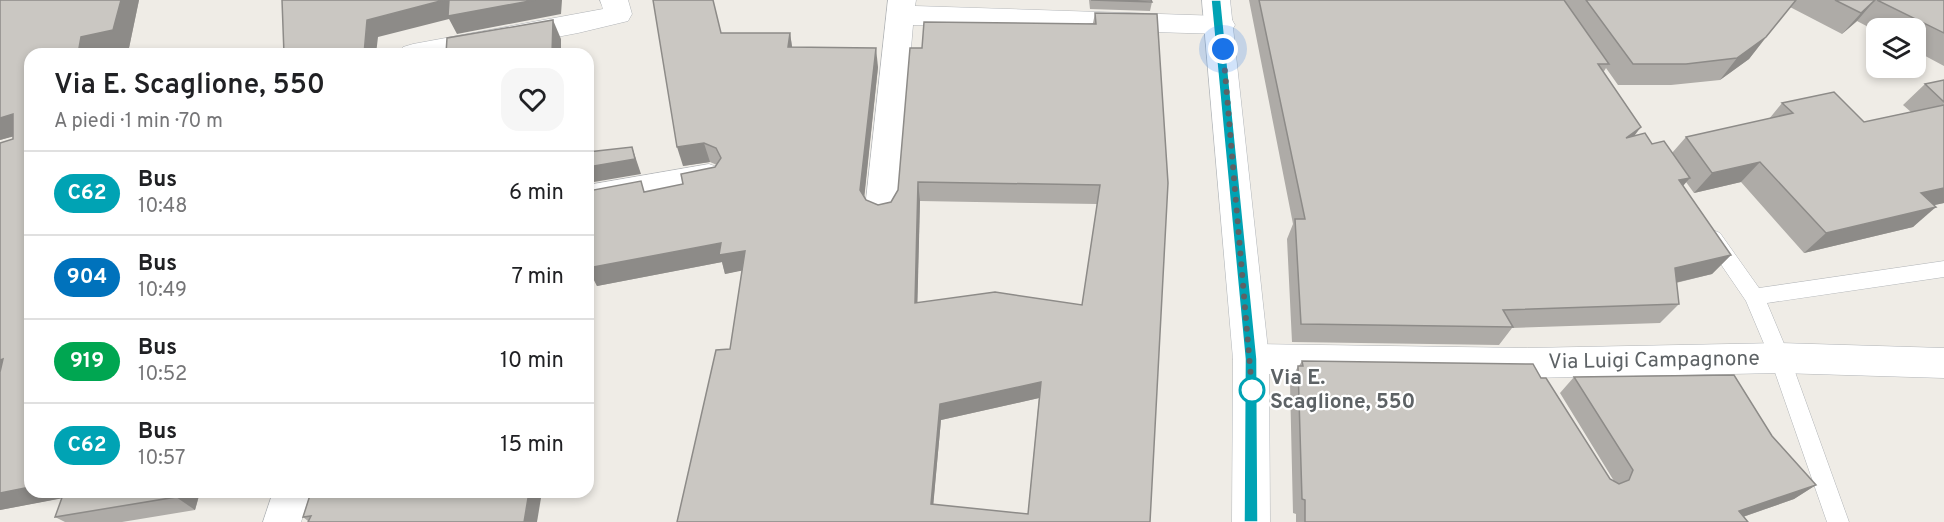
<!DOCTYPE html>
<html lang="it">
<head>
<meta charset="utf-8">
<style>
  :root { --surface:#fff; --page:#f6f6f6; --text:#202124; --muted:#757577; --line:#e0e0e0 }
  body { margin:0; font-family:Overpass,sans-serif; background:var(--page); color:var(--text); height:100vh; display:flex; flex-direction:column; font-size:22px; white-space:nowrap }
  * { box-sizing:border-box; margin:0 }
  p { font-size:20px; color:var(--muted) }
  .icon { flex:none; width:33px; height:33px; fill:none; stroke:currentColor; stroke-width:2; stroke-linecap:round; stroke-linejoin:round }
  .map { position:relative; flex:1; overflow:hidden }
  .details { position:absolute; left:24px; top:48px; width:570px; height:450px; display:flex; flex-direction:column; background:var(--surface); border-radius:18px; box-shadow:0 3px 9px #0003 }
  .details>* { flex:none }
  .badge { padding:0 12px; border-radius:20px; font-size:21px; line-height:39px }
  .controls { position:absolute; left:1866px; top:18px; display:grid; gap:12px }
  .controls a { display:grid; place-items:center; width:60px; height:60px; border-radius:12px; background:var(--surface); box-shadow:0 3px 9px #0003; font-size:30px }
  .you { position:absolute; width:30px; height:30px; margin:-15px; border:4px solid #fff; border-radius:50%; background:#1a73e8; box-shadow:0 0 0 9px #1a73e833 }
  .map>.badge { position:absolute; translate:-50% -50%; box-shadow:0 0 0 3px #fff }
  .round { display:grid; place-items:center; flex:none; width:63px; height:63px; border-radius:18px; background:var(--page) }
  .headline { display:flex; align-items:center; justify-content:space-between; height:102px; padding:0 30px }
  h1 { font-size:28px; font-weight:600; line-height:45px }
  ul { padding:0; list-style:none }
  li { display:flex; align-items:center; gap:18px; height:84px; padding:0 30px; border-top:2px solid var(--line) }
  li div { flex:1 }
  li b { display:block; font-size:22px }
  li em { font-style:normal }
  li .badge { min-width:66px; font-weight:700; text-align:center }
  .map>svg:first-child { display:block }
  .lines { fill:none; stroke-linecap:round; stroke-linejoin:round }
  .service-casing { stroke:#b1b4b7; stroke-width:1 }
  .minor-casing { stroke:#b1b4b7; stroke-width:1 }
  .secondary-casing { stroke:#b2b6ba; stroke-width:1 }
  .service { fill:#fff; fill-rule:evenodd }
  .minor { fill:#fff; fill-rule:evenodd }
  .secondary { fill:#fff; fill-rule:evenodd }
  .wall { fill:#aeaba7; fill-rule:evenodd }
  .shaded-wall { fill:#8d8b88 }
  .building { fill:#cac7c2; stroke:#8d8b88; stroke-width:1.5; fill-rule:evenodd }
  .line { fill:#00a3b4; stroke:#fff; stroke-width:1.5 }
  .walk { stroke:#5d6265; stroke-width:6; stroke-dasharray:0 10.8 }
  .stop-dot { fill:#fff; stroke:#00a3b4; stroke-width:3 }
  .labels { text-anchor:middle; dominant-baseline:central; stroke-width:4.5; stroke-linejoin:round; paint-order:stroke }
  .street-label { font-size:21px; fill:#5d6265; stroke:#fff }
  .stop-label { font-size:21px; font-weight:bold; fill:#5d6265; stroke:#fff; text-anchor:start }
</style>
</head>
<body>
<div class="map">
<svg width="1944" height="522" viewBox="0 0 1944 522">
  <rect width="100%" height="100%" fill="#efece6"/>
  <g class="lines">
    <g class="service-casing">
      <path id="service" d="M1713,230L1720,233L1759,288L1944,261V277L1767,303L1790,358L1849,522H1827L1770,358L1746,301L1703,238L1706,233Z"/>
    </g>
    <g class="minor-casing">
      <g id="minor">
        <path d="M600,0H628L632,14L628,21L578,33L466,54H399L403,47L413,44L603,9Z"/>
        <path d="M888,0H916L915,6L1221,16L1231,18L1235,25L1231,32L1221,34L913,25L897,209L892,218L881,221L870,218L865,209Z"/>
        <path d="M709,164L720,168L725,176L720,184L588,209V185Z"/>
        <path d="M1780,343L1944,348V378L1780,373L1527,378L1251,374L1239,370L1233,359L1239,348L1251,344L1527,348Z"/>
        <path d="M273,492H311L301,522H263Z"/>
      </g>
    </g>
    <g class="secondary-casing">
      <path id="secondary" d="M1202,0H1230L1269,359L1270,522H1232L1233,359Z"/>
    </g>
    <use href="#service" class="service"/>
    <use href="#minor" class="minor"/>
    <use href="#secondary" class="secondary"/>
  </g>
  <g class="wall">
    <path d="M0,0H139L129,48L98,54H30V492H200L195,510L122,522H65L55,517L62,498L0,510V143L13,139V136L0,140Z"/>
    <path d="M1089,0H1151L1152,2L1150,11L1090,9Z"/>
    <path d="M1249,0H1564V1L1565,0H1944V66L1916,51V28H1876V31L1857,21L1842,34L1790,7L1749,59L1720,80L1671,85H1618L1606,68L1603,73L1634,136L1672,153L1686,137L1769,119L1782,103L1864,122L1911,112L1903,105L1925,84L1944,80V203L1934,205L1913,227L1804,253L1741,182L1694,193L1686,182L1683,186L1731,255L1712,274L1676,283L1679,304L1660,323L1512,328L1499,345L1292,342L1287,239L1293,224Z"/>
    <path d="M1095,13L1150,522H677L730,349L742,270L725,274L722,262L597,286L588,268L645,192L683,184L715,167L717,165L710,162L683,166L721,33H790L792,47L878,67L864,197L866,200L878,205L891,202L898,190L922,48L1093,23ZM920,201L1097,204L1082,305L917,303ZM1039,398L1028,514L933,505L941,420Z"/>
    <path d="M1302,361L1541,378L1610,479L1614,481L1560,393L1574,377L1772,436L1816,485L1794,499L1743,517L1748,522H1296V514L1293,513L1290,383L1298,366H1299Z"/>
    <path d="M311,492L537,522L308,521L303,517Z"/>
  </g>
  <g class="shaded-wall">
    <path d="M121,0H139L129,48L98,54H78L81,37Z"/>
    <path d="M444,0H562L561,14L457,34L449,19L378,37L376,54H364L367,20Z"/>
    <path d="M1875,0L1857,21L1842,34L1861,13Z"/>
    <path d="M553,20L561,39V54H552Z"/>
    <path d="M790,33L793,53L788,47Z"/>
    <path d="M1766,37L1749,59L1720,80L1737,58Z"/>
    <path d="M876,48L878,67L863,209L860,190Z"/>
    <path d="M13,114L30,132L0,140V118Z"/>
    <path d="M1641,127L1625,148L1626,138Z"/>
    <path d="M704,143L710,162L683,166L677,147Z"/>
    <path d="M632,147L641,174L588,183V167Z"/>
    <path d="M1760,162L1741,182L1694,193L1712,173Z"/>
    <path d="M1690,178L1672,198L1679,180Z"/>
    <path d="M918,182L920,201L917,321L915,303Z"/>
    <path d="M1944,188V203L1898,213L1921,193Z"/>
    <path d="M1936,207L1913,227L1804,253L1826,233Z"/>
    <path d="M721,243L745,251L750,269L725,274L722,262L597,286L588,268Z"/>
    <path d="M1731,255L1712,274L1657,287L1675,268Z"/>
    <path d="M3,359L0,379V360Z"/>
    <path d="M1041,382L1039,398L941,420L932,519L931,504L940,404Z"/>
    <path d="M1816,485L1794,499L1728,522L1739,511Z"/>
    <path d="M30,487V492L90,493L0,510V493Z"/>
    <path d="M177,492H200L195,510L176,497Z"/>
    <path d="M529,492H542L537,522H524Z"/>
  </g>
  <g class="building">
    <path d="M0,0H121L113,30L81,37L78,54H30V487L0,493V372L3,359L0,360V143L13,139V114L0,118Z"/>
    <path d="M282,0H444L367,20L364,54H284Z"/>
    <path d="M449,0H535L448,16Z"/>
    <path d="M653,0H713L721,33H790L788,47L876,48L860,190L866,200L878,205L891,202L898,190L910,48H922L924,22L1096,24L1095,13L1157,14L1168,183L1150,522H677L716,350L730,349L745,251L719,255L721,243L588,268V191L641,181L644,192L683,184L681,174L715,167L721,158L716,148L704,143L677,147ZM918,182L1100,185L1082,305L995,292L915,303ZM1041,382L1028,514L931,504L940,404Z"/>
    <path d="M1091,0H1151L1152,2Z"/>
    <path d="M1259,0H1564L1609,64H1598L1641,127L1626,138L1645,133L1652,144L1664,141L1690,178L1679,180L1731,255L1675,268L1679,304L1503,310L1513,327L1301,324L1295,219H1305Z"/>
    <path d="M1586,0H1796L1766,37L1737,58L1686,64H1633Z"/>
    <path d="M1835,0H1875L1861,13Z"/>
    <path d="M1877,0H1944V33Z"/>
    <path d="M553,20L552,54H446L447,38Z"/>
    <path d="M1944,80V102L1925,84Z"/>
    <path d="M1834,92L1864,122L1944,105V188L1921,193L1936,207L1826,233L1760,162L1712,173L1686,137L1793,113L1782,103Z"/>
    <path d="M632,147L635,159L588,167V152Z"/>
    <path d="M1302,361L1533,364L1541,378H1546L1610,479L1619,484L1629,480L1633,470L1574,377L1734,375L1772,436L1816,485L1739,511L1748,522H1305V500L1302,499L1298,366H1303Z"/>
    <path d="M64,492H177L176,497L55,517Z"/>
    <path d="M311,492H529L524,522H308L311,516L303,517Z"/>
  </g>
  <path class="line" d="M1211,0H1221L1257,359L1258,522H1244L1245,359Z"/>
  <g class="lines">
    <path class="walk" d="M1223,49L1252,390"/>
  </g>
  <circle class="stop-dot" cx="1252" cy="390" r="12"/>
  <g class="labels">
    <g class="street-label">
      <text transform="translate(1654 361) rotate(-1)">Via Luigi Campagnone</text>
    </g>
    <g class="stop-label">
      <text x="1270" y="378">Via E.<tspan x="1270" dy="24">Scaglione, 550</tspan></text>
    </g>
  </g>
</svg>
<div class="controls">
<a><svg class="icon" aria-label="layers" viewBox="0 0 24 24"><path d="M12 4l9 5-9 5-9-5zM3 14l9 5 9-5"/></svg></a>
</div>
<div class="you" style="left:1223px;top:49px"></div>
<section class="details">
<div class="headline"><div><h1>Via E. Scaglione, 550</h1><p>A piedi · 1 min · 70 m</p></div><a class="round"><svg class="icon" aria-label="heart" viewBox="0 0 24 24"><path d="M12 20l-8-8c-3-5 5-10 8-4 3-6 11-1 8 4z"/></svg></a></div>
<ul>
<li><span class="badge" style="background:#00a3b4;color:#fff">C62</span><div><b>Bus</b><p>10:48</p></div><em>6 min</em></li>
<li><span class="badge" style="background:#0072bc;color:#fff">904</span><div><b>Bus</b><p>10:49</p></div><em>7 min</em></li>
<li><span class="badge" style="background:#00a651;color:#fff">919</span><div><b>Bus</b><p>10:52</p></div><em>10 min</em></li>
<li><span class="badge" style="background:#00a3b4;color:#fff">C62</span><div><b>Bus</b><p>10:57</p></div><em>15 min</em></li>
</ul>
</section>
</div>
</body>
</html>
